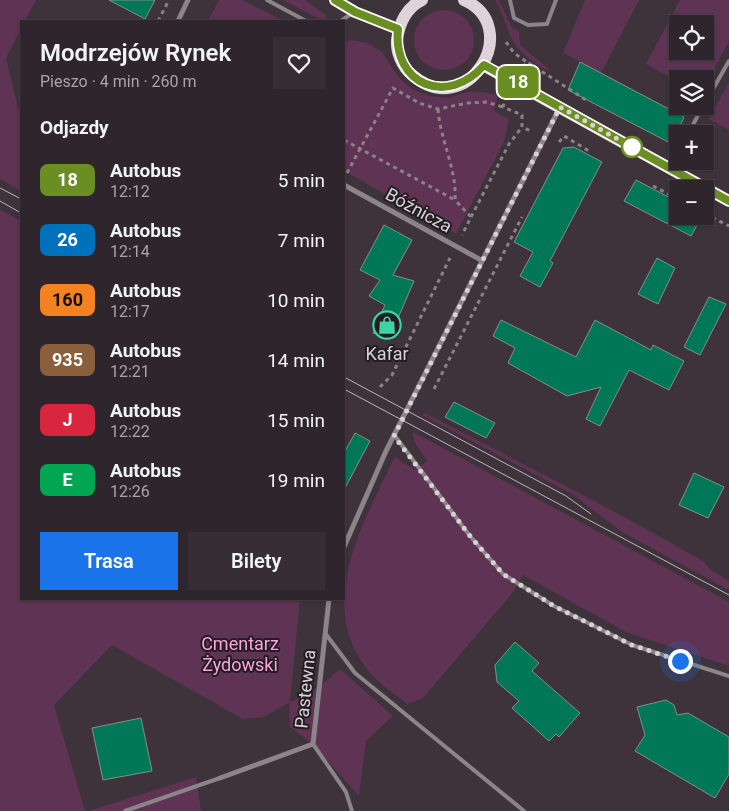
<!DOCTYPE html>
<html lang="pl">
<head>
<meta charset="utf-8">
<style>
  :root { --surface:#2e262c; --page:#362e34; --text:#f1f3f6; --muted:#a7a5a9; --line:#494348; --accent:#1a73e8 }
  body { margin:0; font-family:Roboto,sans-serif; background:var(--page); color:var(--text); height:100vh; display:flex; flex-direction:column; font-size:19px; white-space:nowrap }
  * { box-sizing:border-box; margin:0 }
  p { font-size:16px; color:var(--muted) }
  .icon { flex:none; width:28px; height:28px; fill:none; stroke:currentColor; stroke-width:2; stroke-linecap:round; stroke-linejoin:round }
  .map { position:relative; flex:1; overflow:hidden }
  .drawer { position:absolute; left:20px; top:20px; width:325px; height:580px; display:flex; flex-direction:column; background:var(--surface); border-radius:0px; box-shadow:0 1px 4px #0004,0 0 0 1px var(--line) }
  .drawer>* { flex:none }
  .badge { padding:0 10px; border-radius:8px; font-size:18px; line-height:32px }
  .fabs { position:absolute; left:669px; top:15px; display:grid; gap:10px }
  .fabs a { display:grid; place-items:center; width:45px; height:45px; border-radius:0px; background:var(--surface); box-shadow:0 1px 4px #0004,0 0 0 1px var(--line); font-size:25px }
  .you { position:absolute; width:25px; height:25px; margin:-12px; border:4px solid #fff; border-radius:50%; background:#1a73e8; box-shadow:0 0 0 8px #1a73e833 }
  .map>.badge { position:absolute; translate:-50% -50%; box-shadow:0 0 0 2px #fff }
  h2 { padding:0 20px; font-size:19px; line-height:45px }
  .round { display:grid; place-items:center; flex:none; width:52px; height:52px; border-radius:0px; background:var(--page) }
  .head { display:flex; align-items:center; justify-content:space-between; height:85px; padding:0 20px }
  h1 { font-size:24px; font-weight:600; line-height:38px }
  .cta { display:flex; gap:10px; margin-top:auto; padding:10px 20px }
  .cta a { flex:1; height:58px; border-radius:0px; background:var(--accent); color:#fff; font-size:20px; font-weight:600; line-height:58px; text-align:center }
  .cta a+a { background:var(--page); color:var(--text) }
  ul { padding:0; list-style:none }
  li { display:flex; align-items:center; gap:15px; height:60px; padding:0 20px }
  li div { flex:1 }
  li b { display:block; font-size:19px }
  li em { font-style:normal }
  li .badge { min-width:55px; font-weight:700; text-align:center }
  .map>svg:first-child { display:block }
  .green { fill:#5f3353; fill-rule:evenodd }
  .building { fill:#007858; stroke:#829089 }
  .lines { fill:none; stroke-linecap:round; stroke-linejoin:round }
  .path { stroke:#8b8288; stroke-width:3; stroke-dasharray:4 4; stroke-linecap:butt }
  .service { stroke:#8b8589; stroke-width:4 }
  .minor { stroke:#8b8589; stroke-width:5 }
  .primary { stroke:#dfd3da; stroke-width:12 }
  .tram { stroke:#bdb5ba; stroke-width:1 }
  .line-casing { stroke:#fff; stroke-width:11 }
  .line { stroke:#6b8e23; stroke-width:8 }
  .walk { stroke:#d8d1d5; stroke-width:5; stroke-dasharray:0 9 }
  .stop-dot { fill:#fff; stroke:#6b8e23; stroke-width:2.5 }
  .labels { text-anchor:middle; dominant-baseline:central; stroke-width:4; stroke-linejoin:round; paint-order:stroke }
  .street-label { font-size:18px; fill:#d8d1d5; stroke:#221d20 }
  .poi-label { font-size:18px; fill:#d8d1d5; stroke:#221d20 }
  .park-label { font-size:18px; fill:#fda1e3; stroke:#221d20 }
</style>
</head>
<body>
<div class="map">
<svg width="729" height="811" viewBox="0 0 729 811">
  <rect width="100%" height="100%" fill="#3e333b"/>
  <g class="green">
    <path d="M0,0H36L25,21H21V29L6,58L21,120V191L0,179Z"/>
    <path d="M219,0H242L284,21H208Z"/>
    <path d="M283,0H305L327,16L323,21Z"/>
    <path d="M495,0H499L512,28L519,31L520,45L551,71C543,70 538,65 531,60C504,40 511,26 495,0Z"/>
    <path d="M585,0H639L601,73L563,53Z"/>
    <path d="M680,0H729V41L705,86V79H678L677,81L646,64ZM678,24H705V51H678Z"/>
    <circle cx="444" cy="40" r="30"/>
    <path d="M351,40L367,43L382,52L400,79L412,89L430,96L449,98L466,92H483L498,95L494,111L509,119L504,142L456,234L344,171V42Z"/>
    <path d="M729,82V130L709,119Z"/>
    <path d="M0,210L21,221V599H300L290,702L314,691L340,669L393,716L366,741L359,796L313,744L290,727L289,703L263,717L243,719L112,645L54,705L85,811H0Z"/>
    <path d="M425,413L621,515L703,561L711,570L729,581V590L622,532L572,494L422,415Z"/>
    <path d="M413,432L729,602V666L626,632L523,575L514,591L423,698L407,704C394,693 377,683 367,669C315,603 364,521 395,457L415,470L427,461L414,441Z"/>
    <path d="M196,777L201,811H89Z"/>
  </g>
  <g class="building">
    <path d="M109,0H155L145,19Z"/>
    <path d="M580,62L684,117L672,144L568,90Z"/>
    <path d="M574,147L602,162L550,261L553,263L540,287L520,276L533,252L514,242L563,148Z"/>
    <path d="M636,180L678,202V216H702L691,236L624,201Z"/>
    <path d="M384,225L412,240L393,275L414,281L389,339L373,333L385,305L369,296L380,280L360,270Z"/>
    <path d="M657,258L675,268L658,304L638,294Z"/>
    <path d="M709,297L726,304L700,355L684,347Z"/>
    <path d="M501,320L576,357L595,320L651,350L653,345L684,361L669,390L629,370L600,426L586,419L601,387L567,396L508,363L515,348L493,336Z"/>
    <path d="M454,402L495,423L486,438L445,417Z"/>
    <path d="M355,433L370,441L344,490V453Z"/>
    <path d="M694,473L724,487L708,518L679,505Z"/>
    <path d="M515,642L539,663L532,671L580,713L559,737L556,734L549,741L512,708L519,701L497,682L495,665Z"/>
    <path d="M666,700L674,705L677,715L688,713L729,737V774L715,798L635,751L645,735L637,707Z"/>
    <path d="M141,718L152,771L103,780L92,728Z"/>
  </g>
  <g class="lines">
    <g class="path">
      <path d="M158,21L169,0"/>
      <path d="M506,42L514,53L527,62"/>
      <path d="M523,67L527,62L586,100"/>
      <path d="M506,96L503,107L522,115V127L533,132"/>
      <path d="M438,109C440,140 457,169 455,200L471,217L462,235"/>
      <path d="M344,140L455,200"/>
      <path d="M559,142L564,136L589,151"/>
      <path d="M705,157L707,158"/>
      <path d="M347,173L393,88L419,103L438,109L468,103L486,102L503,107"/>
      <path d="M653,186L678,199"/>
      <path d="M705,214L729,226"/>
      <path d="M471,217L509,144L522,127"/>
      <path d="M380,387L392,375L450,258"/>
      <path d="M434,389L522,217"/>
    </g>
    <g class="service">
      <path d="M267,0L306,21"/>
      <path d="M510,0L514,18L528,25L547,24L556,0"/>
      <path d="M341,21L351,14"/>
      <path d="M705,103L729,61"/>
      <path d="M688,134L703,106"/>
      <path d="M671,166L678,153"/>
      <path d="M395,436L470,536L503,574L554,606L632,645L729,676"/>
      <path d="M325,633L355,673L524,811"/>
      <path d="M313,744L346,792L352,811"/>
      <path d="M125,811L220,778"/>
    </g>
    <g class="minor">
      <path d="M178,21L188,0"/>
      <path d="M344,185L481,260"/>
      <path d="M344,547L386,451L560,107"/>
      <path d="M220,778L313,744L329,599"/>
    </g>
    <g class="primary">
      <path d="M335,0L355,12L398,29"/>
      <path d="M422,0C407,7 399,23 397,40C396,52 402,66 411,74C467,124 525,27 464,0"/>
      <path d="M483,65L729,201"/>
    </g>
    <g class="tram">
      <path d="M0,188L21,199"/>
      <path d="M0,201L21,213"/>
      <path d="M344,377L566,496L591,514"/>
      <path d="M344,389L729,595"/>
    </g>
  </g>
  <g class="lines">
    <g class="line-casing">
      <path id="line" d="M335,0L355,12L398,29C392,85 448,107 484,65L729,201"/>
    </g>
    <use href="#line" class="line"/>
    <path class="walk" d="M632,147L560,107L394,436L470,536L503,574L554,606L632,645L680,661"/>
  </g>
  <defs>
    <g id="shop-ring" transform="scale(1.4375)"><circle r="9.5" fill="#221d20" stroke="#3dd4a3" stroke-width="1.5"/><path d="M-5-2.5h2.3a2.7 3.5 0 0 1 5.4 0H5L5.5 6h-11ZM-1.5-2.5h3a1.5 2.3 0 0 0-3 0Z" fill="#3dd4a3"/></g>
  </defs>
  <g fill-rule="evenodd">
    <use href="#shop-ring" x="387" y="325"/>
  </g>
  <circle class="stop-dot" cx="632" cy="147" r="10"/>
  <g class="labels">
    <g class="street-label">
      <text transform="translate(419 210) rotate(29)">Bóźnicza</text>
      <text transform="translate(305 689) rotate(-84)">Pastewna</text>
    </g>
    <g class="poi-label">
      <text x="387" y="353">Kafar</text>
    </g>
    <g class="park-label">
      <text x="240" y="643">Cmentarz<tspan x="240" dy="21">Żydowski</tspan></text>
    </g>
  </g>
</svg>
<div class="fabs">
<a><svg class="icon" aria-label="locate" viewBox="0 0 24 24"><circle cx="12" cy="12" r="6"/><path d="M12 2v4M12 18v4M2 12h4M18 12h4"/></svg></a>
<a><svg class="icon" aria-label="layers" viewBox="0 0 24 24"><path d="M12 4l9 5-9 5-9-5zM3 14l9 5 9-5"/></svg></a>
<a>+</a>
<a>−</a>
</div>
<div class="you" style="left:680px;top:661px"></div>
<b class="badge" style="left:518px;top:82px;background:#6b8e23;color:#fff">18</b>
<section class="drawer">
<div class="head"><div><h1>Modrzejów Rynek</h1><p>Pieszo · 4 min · 260 m</p></div><a class="round"><svg class="icon" aria-label="heart" viewBox="0 0 24 24"><path d="M12 20l-8-8c-3-5 5-10 8-4 3-6 11-1 8 4z"/></svg></a></div>
<h2>Odjazdy</h2>
<ul>
<li><span class="badge" style="background:#6b8e23;color:#fff">18</span><div><b>Autobus</b><p>12:12</p></div><em>5 min</em></li>
<li><span class="badge" style="background:#0072bc;color:#fff">26</span><div><b>Autobus</b><p>12:14</p></div><em>7 min</em></li>
<li><span class="badge" style="background:#f58220;color:#111">160</span><div><b>Autobus</b><p>12:17</p></div><em>10 min</em></li>
<li><span class="badge" style="background:#8b5e3c;color:#fff">935</span><div><b>Autobus</b><p>12:21</p></div><em>14 min</em></li>
<li><span class="badge" style="background:#d7263d;color:#fff">J</span><div><b>Autobus</b><p>12:22</p></div><em>15 min</em></li>
<li><span class="badge" style="background:#00a651;color:#fff">E</span><div><b>Autobus</b><p>12:26</p></div><em>19 min</em></li>
</ul>
<div class="cta"><a>Trasa</a><a>Bilety</a></div>
</section>
</div>
</body>
</html>
